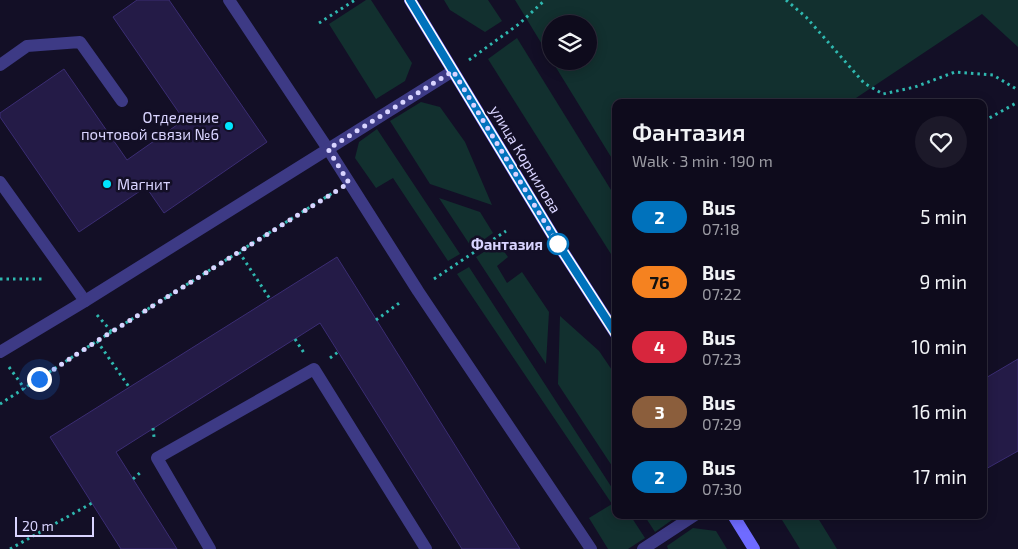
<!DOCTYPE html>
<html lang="en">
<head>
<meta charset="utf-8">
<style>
  :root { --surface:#0e0b1c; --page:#1c1929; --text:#f1f3f6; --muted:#9b9ba3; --line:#2e2b3b }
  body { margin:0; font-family:"Exo 2",sans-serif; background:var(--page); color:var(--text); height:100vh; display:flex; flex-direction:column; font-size:19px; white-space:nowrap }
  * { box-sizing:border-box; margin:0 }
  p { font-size:16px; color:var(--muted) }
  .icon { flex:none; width:28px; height:28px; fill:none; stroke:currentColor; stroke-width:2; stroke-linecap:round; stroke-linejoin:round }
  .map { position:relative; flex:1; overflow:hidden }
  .details { position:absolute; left:612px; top:99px; width:375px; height:420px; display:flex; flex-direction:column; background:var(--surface); border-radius:10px; box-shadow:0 2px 12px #0003,0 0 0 1px var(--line) }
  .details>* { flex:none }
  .badge { padding:0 10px; border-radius:16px; font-size:18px; line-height:32px }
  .buttons { position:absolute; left:542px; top:15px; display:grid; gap:10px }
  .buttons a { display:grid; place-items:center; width:55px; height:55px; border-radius:50%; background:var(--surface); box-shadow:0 2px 12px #0003,0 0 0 1px var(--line); font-size:25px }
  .scale { position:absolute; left:15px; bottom:12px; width:79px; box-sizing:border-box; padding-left:5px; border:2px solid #d9d4ff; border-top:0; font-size:14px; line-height:18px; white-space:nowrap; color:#d9d4ff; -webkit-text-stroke:4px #130f26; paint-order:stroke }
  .you { position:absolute; width:25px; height:25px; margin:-12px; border:4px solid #fff; border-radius:50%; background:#1a73e8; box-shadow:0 0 0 8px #1a73e833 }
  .map>.badge { position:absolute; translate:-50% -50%; box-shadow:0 0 0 2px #fff }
  .round { display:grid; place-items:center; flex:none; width:52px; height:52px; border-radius:26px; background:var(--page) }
  .summary { display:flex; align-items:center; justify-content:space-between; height:85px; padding:0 20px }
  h1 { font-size:24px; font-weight:600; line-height:38px }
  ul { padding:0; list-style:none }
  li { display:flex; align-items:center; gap:15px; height:65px; padding:0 20px }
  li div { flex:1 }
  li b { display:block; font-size:19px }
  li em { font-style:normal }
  li .badge { min-width:55px; font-weight:700; text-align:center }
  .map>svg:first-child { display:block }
  .green { fill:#12302f }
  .building { fill:#241b47; stroke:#3b2d73 }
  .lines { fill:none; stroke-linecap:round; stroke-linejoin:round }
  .path { stroke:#2fb8b0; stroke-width:3; stroke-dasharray:2.5 4; stroke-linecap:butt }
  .service { stroke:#3d3a85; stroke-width:12 }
  .secondary { stroke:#6f6bff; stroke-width:12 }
  .line-casing { stroke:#fff; stroke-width:11 }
  .line { stroke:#0072bc; stroke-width:8 }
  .walk { stroke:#d9d4ff; stroke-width:5; stroke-dasharray:0 9 }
  .poi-dot { fill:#00e5ff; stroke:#130f26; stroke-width:2 }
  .stop-dot { fill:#fff; stroke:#0072bc; stroke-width:2.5 }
  .labels { text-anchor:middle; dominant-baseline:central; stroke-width:5; stroke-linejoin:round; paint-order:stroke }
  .poi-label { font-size:15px; fill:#d9d4ff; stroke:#130f26; text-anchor:end }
  .street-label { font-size:15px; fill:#d9d4ff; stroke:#130f26 }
  .stop-label { font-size:15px; font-weight:bold; fill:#d9d4ff; stroke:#130f26; text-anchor:end }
</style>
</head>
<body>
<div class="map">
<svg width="1018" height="549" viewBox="0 0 1018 549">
  <rect width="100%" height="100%" fill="#130f26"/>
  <g class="green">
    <path d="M366,0H371L412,63L405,81L376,99L329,24Z"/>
    <path d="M444,0H488L502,21L485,32L450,10Z"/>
    <path d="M515,0H1018V47L982,14L850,102H616V165L552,61H589V24H551V59Z"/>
    <path d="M517,38L616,198V262L488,59Z"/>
    <path d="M421,102L440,107L465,142L492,205L430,184L390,121Z"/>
    <path d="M377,129L460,254L448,261L393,178L376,188L355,158L359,142Z"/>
    <path d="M439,198L480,212L493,233L472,248Z"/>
    <path d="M498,243L508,257L497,266L507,283L522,272L549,312L546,364L476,257Z"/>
    <path d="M469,267L616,494V515H630L645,538L628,549H608L589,518L612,504L457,274Z"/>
    <path d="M560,316L599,351L616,376V472L558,384Z"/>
    <path d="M644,515H679L655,532Z"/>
    <path d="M779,515H816L837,549H800Z"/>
    <path d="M693,528L716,531L727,549H668L667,546Z"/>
  </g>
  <g class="building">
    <path d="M137,0H169L267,142L164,213L146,187L79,232L0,117V113L64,69L127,160L184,120L113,17Z"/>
    <path d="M337,257L520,549H462L320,323L116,452L177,549H121L50,437Z"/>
    <path d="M1018,359V451L984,470V379Z"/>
  </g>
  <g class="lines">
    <g class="path">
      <path d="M786,0L806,17L864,83L883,94L915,87L955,72L993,75L1018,90"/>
      <path d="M319,23L355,0"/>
      <path d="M469,60L519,24L545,0"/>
      <path d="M984,121L1018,102"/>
      <path d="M239,252L270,299"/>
      <path d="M0,279H45"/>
      <path d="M434,279L506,231"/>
      <path d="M97,315L112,332"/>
      <path d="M376,320L402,301"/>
      <path d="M295,339L304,353"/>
      <path d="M97,341L129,387"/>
      <path d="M330,358L338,352"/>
      <path d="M9,367L25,389"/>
      <path d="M0,404L97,341L334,192"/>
      <path d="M153,428L154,437"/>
      <path d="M133,479L142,471"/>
      <path d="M10,549L92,503"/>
    </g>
    <g class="service">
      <path d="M229,0L328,149L418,291L591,549"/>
      <path d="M0,65L27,46L80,42L122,101"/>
      <path d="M0,182L85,301"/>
      <path d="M0,352L85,301L453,71"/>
      <path d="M210,549L157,458L314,369L426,549"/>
      <path d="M643,549L695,515"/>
    </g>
    <g class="secondary">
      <path d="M410,0L558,244L616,334"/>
      <path d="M733,515L754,549"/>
    </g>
  </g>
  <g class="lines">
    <g class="line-casing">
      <path id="line" d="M410,0L558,244L616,334"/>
    </g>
    <use href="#line" class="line"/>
    <path class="walk" d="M39,379L97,341L349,183L328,149L453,71L558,244"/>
  </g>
  <g class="poi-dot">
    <circle cx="229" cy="126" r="5"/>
    <circle cx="107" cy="184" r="5"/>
  </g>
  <circle class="stop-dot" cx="558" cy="244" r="10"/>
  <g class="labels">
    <g class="poi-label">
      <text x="219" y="117">Отделение<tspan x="219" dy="17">почтовой связи №6</tspan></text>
      <text x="117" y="184" text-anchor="start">Магнит</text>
    </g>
    <g class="street-label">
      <text transform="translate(526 159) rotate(59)">улица Корнилова</text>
    </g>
    <g class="stop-label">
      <text x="543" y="244">Фантазия</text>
    </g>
  </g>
</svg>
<div class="buttons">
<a><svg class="icon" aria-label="layers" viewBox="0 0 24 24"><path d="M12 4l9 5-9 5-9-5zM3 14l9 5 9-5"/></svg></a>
</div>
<div class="scale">20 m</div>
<div class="you" style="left:39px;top:379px"></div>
<section class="details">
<div class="summary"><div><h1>Фантазия</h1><p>Walk · 3 min · 190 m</p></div><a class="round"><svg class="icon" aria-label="heart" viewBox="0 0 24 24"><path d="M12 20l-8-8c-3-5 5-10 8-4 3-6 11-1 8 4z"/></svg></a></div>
<ul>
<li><span class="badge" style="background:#0072bc;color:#fff">2</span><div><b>Bus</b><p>07:18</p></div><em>5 min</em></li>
<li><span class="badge" style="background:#f58220;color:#111">76</span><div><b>Bus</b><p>07:22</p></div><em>9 min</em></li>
<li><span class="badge" style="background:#d7263d;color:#fff">4</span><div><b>Bus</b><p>07:23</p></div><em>10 min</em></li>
<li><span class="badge" style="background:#8b5e3c;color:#fff">3</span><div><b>Bus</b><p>07:29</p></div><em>16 min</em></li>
<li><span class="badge" style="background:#0072bc;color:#fff">2</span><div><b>Bus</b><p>07:30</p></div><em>17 min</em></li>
</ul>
</section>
</div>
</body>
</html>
